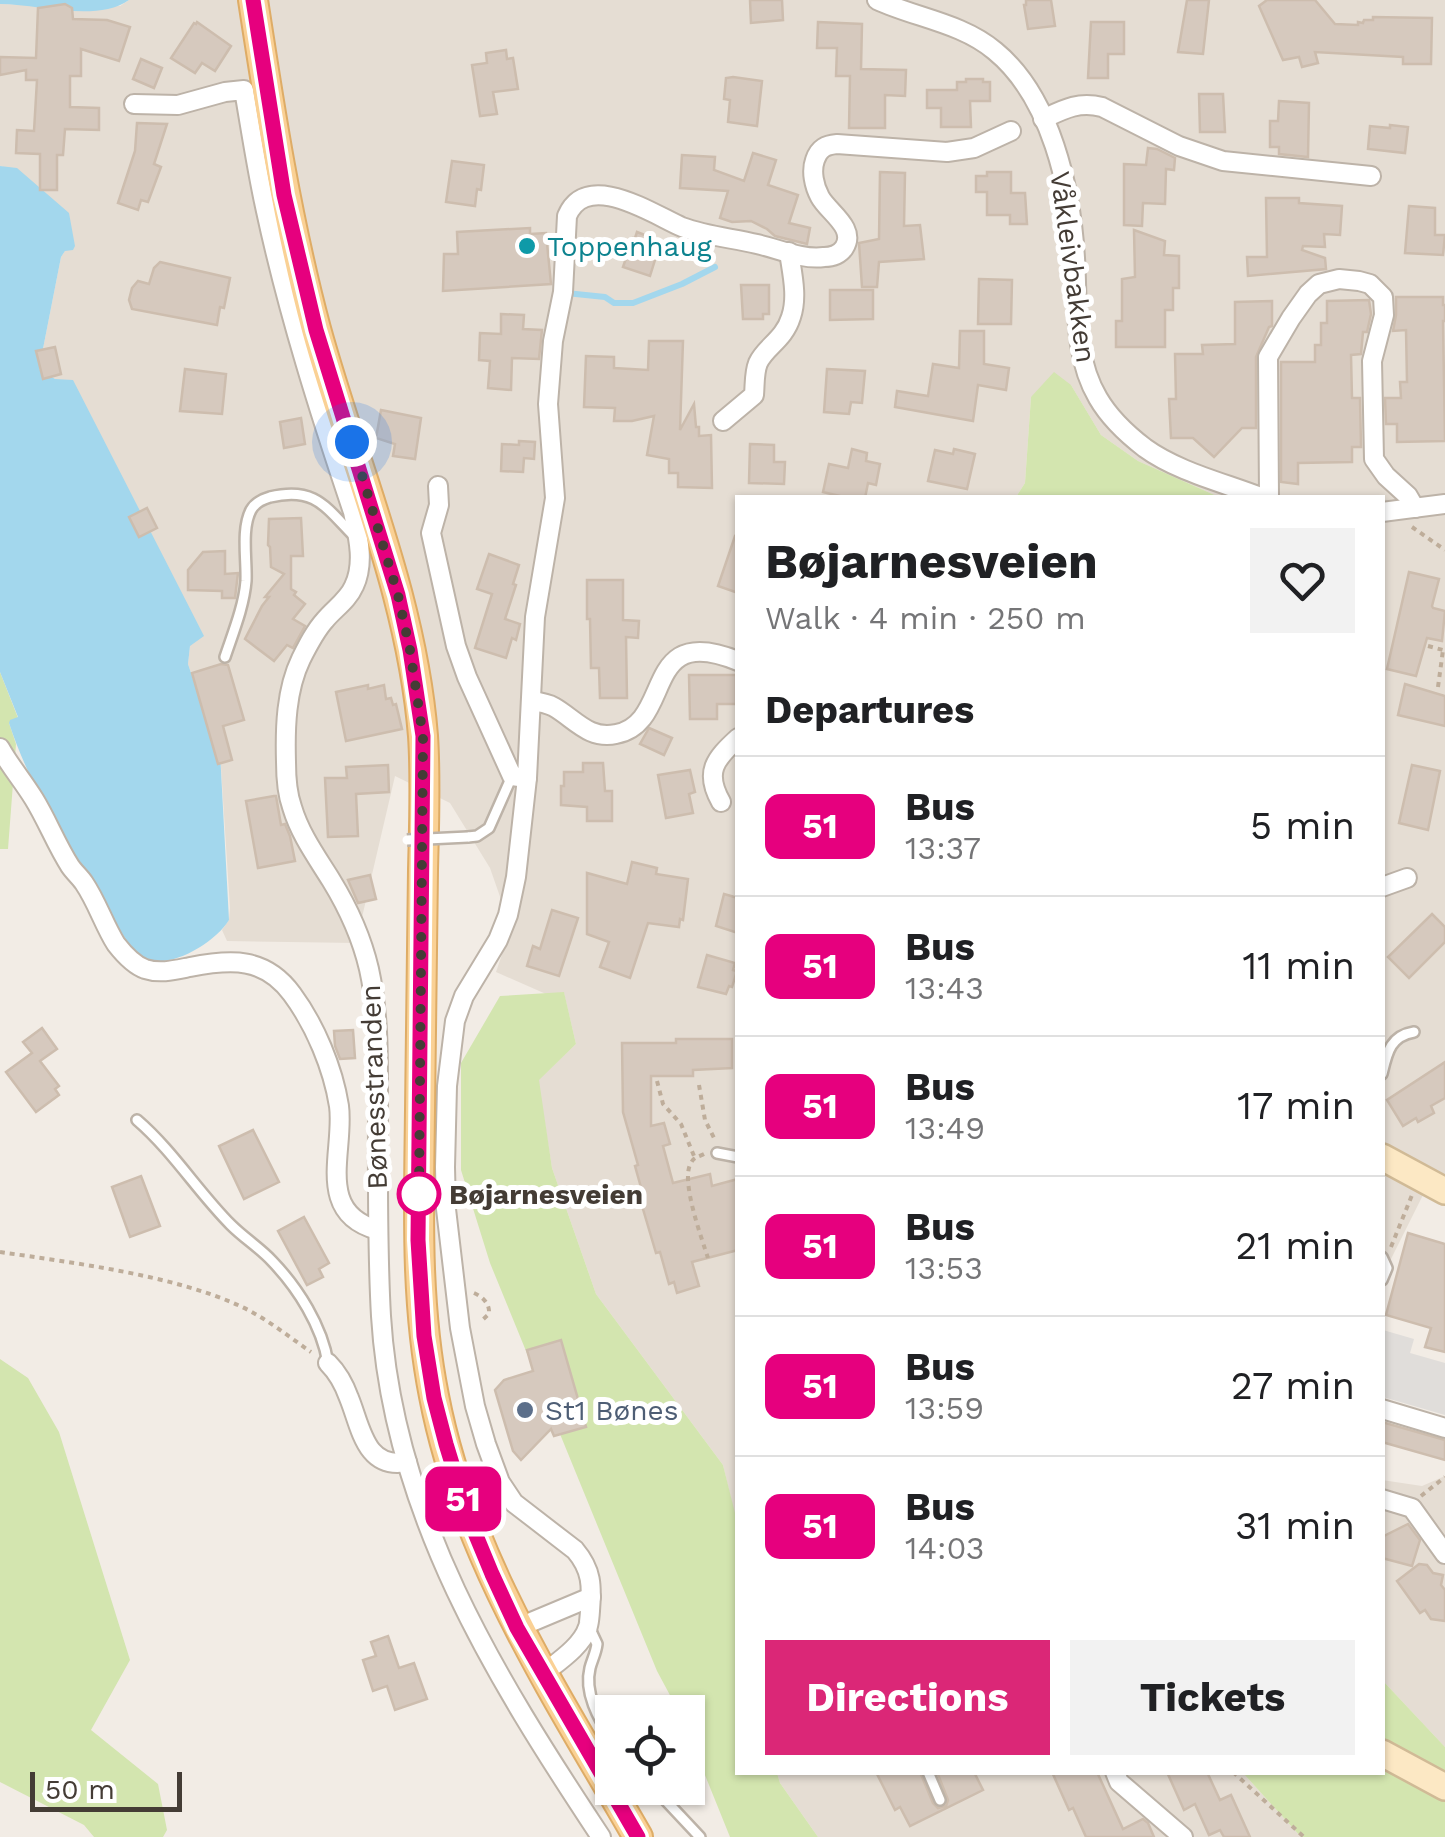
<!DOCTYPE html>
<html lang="en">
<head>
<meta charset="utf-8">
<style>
  :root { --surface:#fff; --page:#f2f2f2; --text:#202124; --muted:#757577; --line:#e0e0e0; --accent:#db2777 }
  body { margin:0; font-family:"Work Sans",sans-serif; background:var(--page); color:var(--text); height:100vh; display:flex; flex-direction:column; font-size:38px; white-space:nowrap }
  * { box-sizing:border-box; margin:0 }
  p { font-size:32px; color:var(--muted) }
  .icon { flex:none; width:55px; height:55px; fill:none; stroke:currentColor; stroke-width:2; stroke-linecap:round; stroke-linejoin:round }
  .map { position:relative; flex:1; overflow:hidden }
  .sheet { position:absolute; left:735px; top:495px; width:650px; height:1280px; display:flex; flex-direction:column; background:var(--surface); border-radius:0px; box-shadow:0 2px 8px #0004 }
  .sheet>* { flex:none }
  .badge { padding:0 20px; border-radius:15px; font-size:35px; line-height:65px }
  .buttons { position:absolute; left:595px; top:1695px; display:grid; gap:20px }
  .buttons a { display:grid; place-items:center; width:110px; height:110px; border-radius:0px; background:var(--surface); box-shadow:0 2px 8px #0004; font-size:50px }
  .scale { position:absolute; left:30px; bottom:25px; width:152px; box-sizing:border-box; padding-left:10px; border:5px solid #443c35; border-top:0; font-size:28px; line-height:35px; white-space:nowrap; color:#443c35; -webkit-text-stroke:8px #fff; paint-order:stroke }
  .you { position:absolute; width:50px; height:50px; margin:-25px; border:8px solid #fff; border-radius:50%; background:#1a73e8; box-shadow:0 0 0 15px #1a73e833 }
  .map>.badge { position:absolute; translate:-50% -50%; box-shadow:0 0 0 5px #fff }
  h2 { padding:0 30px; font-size:38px; line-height:90px }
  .round { display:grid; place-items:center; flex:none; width:105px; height:105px; border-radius:0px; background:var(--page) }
  .summary { display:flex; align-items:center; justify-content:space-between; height:170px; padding:0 30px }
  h1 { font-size:48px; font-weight:700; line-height:75px }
  .cta { display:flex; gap:20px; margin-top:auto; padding:20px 30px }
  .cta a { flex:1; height:115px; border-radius:0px; background:var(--accent); color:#fff; font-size:40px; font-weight:700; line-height:115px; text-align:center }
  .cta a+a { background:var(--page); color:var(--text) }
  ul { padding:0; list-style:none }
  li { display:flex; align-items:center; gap:30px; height:140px; padding:0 30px; border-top:2px solid var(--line) }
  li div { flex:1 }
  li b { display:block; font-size:38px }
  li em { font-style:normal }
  li .badge { min-width:110px; font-weight:700; text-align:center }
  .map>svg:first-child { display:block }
  .residential { fill:#e5ddd3 }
  .green { fill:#d3e5af }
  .parking { fill:#e0ddda }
  .water { fill:#a3d7ed }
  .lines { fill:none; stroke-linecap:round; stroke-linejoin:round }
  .stream { stroke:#a3d7ed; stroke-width:6 }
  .building { fill:#d6c9be; stroke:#cdbdae; stroke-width:2.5 }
  .lane-casing { stroke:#bdb3a8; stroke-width:14 }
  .street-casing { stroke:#bdb3a8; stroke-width:22 }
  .secondary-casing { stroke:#d0ba96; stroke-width:30 }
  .primary-casing { stroke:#deac66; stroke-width:32 }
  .path { stroke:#bead9a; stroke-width:4; stroke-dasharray:5 5; stroke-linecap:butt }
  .lane { stroke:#fff; stroke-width:9 }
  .street { stroke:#fff; stroke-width:18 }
  .secondary { stroke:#fce8c4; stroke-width:25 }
  .primary { stroke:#fad195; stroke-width:28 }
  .lane-bridge-casing { stroke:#bdb3a8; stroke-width:14; stroke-linecap:butt }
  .lane-bridge { stroke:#fff; stroke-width:9 }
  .line-casing { stroke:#fff; stroke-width:22 }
  .line { stroke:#e6007e; stroke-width:15 }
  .walk { stroke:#443c35; stroke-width:10; stroke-dasharray:0 18 }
  .culture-dot { fill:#0f9aa8; stroke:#fff; stroke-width:4 }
  .stop-dot { fill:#fff; stroke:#e6007e; stroke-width:5 }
  .service-dot { fill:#5c6f8a; stroke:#fff; stroke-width:4 }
  .labels { text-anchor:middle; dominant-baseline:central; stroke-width:10; stroke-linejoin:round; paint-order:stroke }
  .culture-label { font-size:28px; fill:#0d838f; stroke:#fff; text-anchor:start }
  .street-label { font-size:28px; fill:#443c35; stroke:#fff }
  .stop-label { font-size:28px; font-weight:bold; fill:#443c35; stroke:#fff; text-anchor:start }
  .service-label { font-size:28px; fill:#4e5e75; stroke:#fff; text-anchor:start }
</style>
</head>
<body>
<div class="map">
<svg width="1445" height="1837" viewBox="0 0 1445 1837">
  <rect width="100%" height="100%" fill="#f2ece5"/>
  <g class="residential">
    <path d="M129,0H1445V1186L1432,1177L1383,1275L1382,498L1219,497L1138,461L1101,435L1071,385L1031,397L1025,483L1016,497L738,498L737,1525L723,1465L596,1294L552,1168L538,1080L576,1044L564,993L546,994L496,972L511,928L490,868L450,803L395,776L356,943L227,941L222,930L229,920L230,908L220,752L206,718L188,664L190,646L55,379L39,369L61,257L65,251L11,169L0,166V4L120,6Z"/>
    <path d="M1445,1476V1747L1384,1682L1383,1677L1382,1480L1422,1486Z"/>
    <path d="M777,1773H1243L1301,1837H818L780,1783Z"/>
  </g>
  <g class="green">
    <path d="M1054,372L1071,385L1101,435L1138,461L1219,497H1016L1025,483L1031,397Z"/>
    <path d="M0,672L18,718L9,723L16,744L8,849H0Z"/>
    <path d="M564,992L576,1044L539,1080L552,1168L596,1294L723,1465L738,1525V1772L777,1773L780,1783L818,1837H730L688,1733V1712H679L657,1671L490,1263L461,1170V1063L500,996Z"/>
    <path d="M0,1359L28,1378L59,1432L130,1660L91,1730L158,1784L167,1830L163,1837H94L84,1825L0,1782Z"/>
    <path d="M1383,1677L1384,1682L1445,1747V1837H1301L1243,1773L1382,1772Z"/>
  </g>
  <path class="parking" d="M1383,1330L1414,1339L1410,1353L1445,1363V1415L1383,1397Z"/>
  <g class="water">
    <path d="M0,0H129C96,23 39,4 0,4Z"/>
    <path d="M0,166L17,168L69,213L75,246L73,250L65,251L61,257L39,369L55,379L73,380L204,636L190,646L188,664L206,718L220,752L229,920C216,941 179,964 154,961C143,960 135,951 128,943C86,874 34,800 9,723L10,720L18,717L0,672Z"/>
  </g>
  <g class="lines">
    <path class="stream" d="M566,293L605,297L614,303H633L682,284L715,267"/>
  </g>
  <g class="building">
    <path d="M750,0H782L783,20L751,23Z"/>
    <path d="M1026,0H1051L1055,26L1028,29L1024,5H1026Z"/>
    <path d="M1187,0H1209L1203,54L1178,52Z"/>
    <path d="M1267,0H1315L1335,24L1358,25V22L1363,23L1364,20H1373V17L1432,18L1431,64H1403V57L1315,52L1318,63L1302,67L1299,57L1283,60L1259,6Z"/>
    <path d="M65,4L72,8L73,19L107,20L130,27L119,61L81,49V76H70V107L99,108V130L65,129L63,155H57V190H40V154L16,153L17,130L34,131L37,80H26V70L0,75V57L36,58L38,8Z"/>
    <path d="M197,22L231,46L215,71L202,63L195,73L171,58L194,23L196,24Z"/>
    <path d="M818,22L862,24L861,69L906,70L905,96L885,95V128H849L850,76H836L837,48H817Z"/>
    <path d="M1091,22H1124V54H1108V78H1088Z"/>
    <path d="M506,50L507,59L513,58L518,89L493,92L497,114L480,116L472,65L487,63L486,53Z"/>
    <path d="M141,59L162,68L154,88L133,79Z"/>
    <path d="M733,77L762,81L757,126L728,122L730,100L724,99L726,78Z"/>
    <path d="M966,79H983V82H990V101H970L971,127H941V108H927V90H957V82H966Z"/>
    <path d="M1199,94H1223L1225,132H1200Z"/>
    <path d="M1279,101L1309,103L1308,157L1279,154V147H1270V121H1278Z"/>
    <path d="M137,123L167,124L154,164L161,167L148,202L141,200L138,210L118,203L135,151Z"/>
    <path d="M1390,125L1408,127L1405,153L1368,149L1370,126L1390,128Z"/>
    <path d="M1148,148L1157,149L1175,158L1174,170L1166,169L1165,204L1143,203L1142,226L1124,225V164L1146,165Z"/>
    <path d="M753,153L776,160L768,185L798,195L789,223L810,228L807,244L775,236L767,229L751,221L732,222L720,218L728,191L680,188L682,155L715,157L714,170L744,181Z"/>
    <path d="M452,161L484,165L481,190L477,189L475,206L446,202Z"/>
    <path d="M880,172L905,173L904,226L920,225L924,259L879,262L877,287H862L859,243L879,239Z"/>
    <path d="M987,172H1011V193H1025L1027,224H1010V215H987V192H976V176H987Z"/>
    <path d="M1266,198H1299V203L1342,206L1340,235L1324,234L1325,247L1303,246L1302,250L1325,258L1326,269L1248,276L1247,257H1267Z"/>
    <path d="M1409,206L1435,208V235H1445L1443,255L1405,253Z"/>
    <path d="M530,228V234L546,233L551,284L443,291L444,254H458L457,232Z"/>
    <path d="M1134,230L1165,241L1164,255L1179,256V288H1173V310H1165V347H1116V321H1122V279L1135,277Z"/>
    <path d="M637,232L658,240L656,246L659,247L650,276L623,267L633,238H635Z"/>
    <path d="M160,262L230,278L224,308L220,307L217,325L132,309L129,300L132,288L138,281L149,284L154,268Z"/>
    <path d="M979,279L1012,280L1011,324H978Z"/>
    <path d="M741,285H769V314H763V319H743Z"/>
    <path d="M830,290H873V319L830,320Z"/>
    <path d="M1396,297H1443V305H1445V321H1443L1445,441L1397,442V424H1386L1385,398H1401L1400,382H1407L1406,330L1393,331L1396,315Z"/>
    <path d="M1369,300L1371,314L1367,332H1363L1361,354L1351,355L1352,398H1360L1361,447H1352V462L1298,463V484L1281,482V362H1315V345H1321V323H1327V301Z"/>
    <path d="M1272,301V326L1269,327L1256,357V428H1242L1214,457L1193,438H1171L1169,399H1176L1175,354H1203L1202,345L1235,344V302Z"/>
    <path d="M501,314L524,315L523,329L542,330L539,359L512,358L511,390L488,388L490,361L479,360L480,333L501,334Z"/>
    <path d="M960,331H984V364L1009,368L1006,390L978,385L973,421L895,407L897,391L928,396L933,364L959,368Z"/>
    <path d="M649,341H683L680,430L694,404L696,427H699V436L711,435L712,488L678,487V473H669V459L647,455L654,416L632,421H614L615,408L584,407L586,356L614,357V368L648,370Z"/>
    <path d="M55,347L61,374L43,379L36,351Z"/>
    <path d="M185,369L226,374L222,414L180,411Z"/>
    <path d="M827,369L865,371L862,403L851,402L849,414L824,412Z"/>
    <path d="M381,410L421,418L415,459L393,456L395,444L376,438Z"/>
    <path d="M301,418L305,444L284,448L280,422Z"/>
    <path d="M519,441L535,442L534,459L524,458L523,472L501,471L502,444L519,445Z"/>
    <path d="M750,444L774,445V462H785L784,484L749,483Z"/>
    <path d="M852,449L867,453L866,461L880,464L876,485L868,483L865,498H848L823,492L829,464L848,468Z"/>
    <path d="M954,449L975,454L967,489L928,481L935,450L953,454Z"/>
    <path d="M147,508L157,528L139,537L129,517Z"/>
    <path d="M301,518L303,556H291V589L296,592L294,595L305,604L293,619L305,626L293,648L287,645L274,661L245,639L262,606L269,597H265L284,574L271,567L270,547L268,545L269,519Z"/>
    <path d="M735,536L738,537V593L718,586Z"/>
    <path d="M225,551V574L238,573L235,598H222V591L188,590V570L203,552Z"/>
    <path d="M489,554L519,565L513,584L516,585L505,619L520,624L516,640L512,638L506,658L475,648L492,594L477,589Z"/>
    <path d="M1409,572L1439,579L1432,606L1433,608L1445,611L1442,641L1427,638L1416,676L1387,669Z"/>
    <path d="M587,580H623V620L639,621L638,638L626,637L627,698H600L599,668H591L590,619H587Z"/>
    <path d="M221,664L228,665L244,720L223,726L232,760L218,764L192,673Z"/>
    <path d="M689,675H736V704H717V719H690Z"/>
    <path d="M1405,684L1445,696V726L1398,715Z"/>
    <path d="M368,685V689L384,685L386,699L391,698L393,705L396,704L402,729L346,741L336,692Z"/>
    <path d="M649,728L672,738L664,755L640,744Z"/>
    <path d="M583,763H603L605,791H612V821H587V807L561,805V786H564V772H583Z"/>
    <path d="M388,765L389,792L356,794L358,836L328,837L325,778H347L346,767Z"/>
    <path d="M1412,765L1440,771L1428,830L1399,823Z"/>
    <path d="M690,770L695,792L689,794L693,813L666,818L658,775Z"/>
    <path d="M274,796H276L281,825L285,824L290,836L295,861L258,868L246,801Z"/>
    <path d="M632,862L657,868L656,874L688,879L683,920L680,919L679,927L648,923L630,978L600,967L609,942L587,934V873L627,884Z"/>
    <path d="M370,875L376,899L358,903L348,880Z"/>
    <path d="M724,894L738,898V933L716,926Z"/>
    <path d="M552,910L578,918L559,976L527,966L533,946L540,949Z"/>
    <path d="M1432,914L1445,927V942L1409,978L1388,957Z"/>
    <path d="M707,955L735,963L733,970L737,971L732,987L729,986L726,994L698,987Z"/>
    <path d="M42,1028L57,1049L40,1061L59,1086L55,1089L59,1095L36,1112L6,1072L32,1053L23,1042Z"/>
    <path d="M353,1030L355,1058L340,1059L335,1046L334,1031Z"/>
    <path d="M676,1039H732V1068L693,1070V1076H651V1126L664,1123L670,1144L663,1146L673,1183L710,1174L712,1186L738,1179V1250L692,1262L699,1286L677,1293L674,1282L669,1284L660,1252L656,1253L640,1199L644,1198L635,1166L638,1165L623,1112L622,1043H676Z"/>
    <path d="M1445,1062V1098L1431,1106L1434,1113L1418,1122L1416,1118L1403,1126L1387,1100Z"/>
    <path d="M253,1130L279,1182L244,1199L219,1146Z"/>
    <path d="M141,1176L160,1226L130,1237L112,1187Z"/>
    <path d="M304,1217L329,1263L319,1269L323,1277L307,1285L278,1231Z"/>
    <path d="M1408,1233L1445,1244V1352L1425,1347L1431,1328L1386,1315Z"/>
    <path d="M561,1340L586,1427L554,1436L551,1429L521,1460L513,1451L495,1390L504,1380L533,1371L527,1350Z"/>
    <path d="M1382,1422L1445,1440V1460L1382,1442Z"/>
    <path d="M1408,1524L1420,1540L1412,1566L1382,1558V1537Z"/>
    <path d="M1419,1564L1427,1565L1433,1573L1443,1575L1441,1585L1445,1590V1621L1431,1619L1425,1610L1420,1613L1397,1581Z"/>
    <path d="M388,1636L399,1668L414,1663L427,1699L395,1710L387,1686L373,1691L363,1660L376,1656L371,1642Z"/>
    <path d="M876,1772H920L933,1803L938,1808L946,1806L948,1800L937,1772H974L983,1790L910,1826L900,1807L895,1810Z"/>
    <path d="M1052,1772H1097L1123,1829L1143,1819L1148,1823L1154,1837H1086L1073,1808L1069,1810Z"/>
    <path d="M1167,1772H1207L1220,1800L1231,1795L1250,1837H1224L1220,1830L1209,1835L1195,1804L1184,1810Z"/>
  </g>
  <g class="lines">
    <g class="lane-casing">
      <g id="lane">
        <path d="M225,657C233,633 244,606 246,581C247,560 241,529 251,510C255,503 263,499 270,497C316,486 326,508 356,538"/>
        <path d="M468,837L477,836L489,828L512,776"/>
        <path d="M1382,1074C1387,1053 1390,1036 1414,1032"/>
        <path d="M137,1120C173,1151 198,1192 231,1225C244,1238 260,1248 272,1261C298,1288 322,1326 328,1363"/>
        <path d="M717,1153L738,1157"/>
        <path d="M1382,1257L1387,1268L1382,1280"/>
        <path d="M590,1629L597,1644C596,1653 592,1660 590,1668C584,1692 598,1719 612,1738"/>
        <path d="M928,1772L940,1800"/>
        <path d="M654,1788L700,1837"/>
      </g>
    </g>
    <g class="street-casing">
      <g id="street">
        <path d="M877,0C916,18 962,23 995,51C1051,97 1071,188 1075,258C1078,305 1073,356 1098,398C1109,417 1128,435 1145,448C1178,472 1225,483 1263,498"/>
        <path d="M134,104L178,105L225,92L244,90C251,130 257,171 266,211C288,313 320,414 353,512C358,536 365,563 354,586C348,600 334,609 325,620C315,631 308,645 301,659C286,690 285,728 286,762C286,776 287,793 292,807C300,834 316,856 331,880C347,906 362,939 369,969C379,1014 378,1060 378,1105C378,1175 377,1246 381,1316C393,1513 495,1677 601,1837"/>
        <path d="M1043,119C1064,109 1079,101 1102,107L1179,146L1223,161L1371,176"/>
        <path d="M723,421L754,395C755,384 754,373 758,363C765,347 784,340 791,317C798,297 792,273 789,252"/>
        <path d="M438,486L439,505L431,533L456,646L467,677L512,776L527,778"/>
        <path d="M1269,498L1268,357L1291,318L1308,294L1319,284L1339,279L1359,281L1370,284L1383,297L1384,315L1372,361L1374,459L1386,476L1408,496L1415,508"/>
        <path d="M1382,512L1445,504"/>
        <path d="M531,701C539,702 547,703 554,707C575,719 589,740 616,734C675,723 640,621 738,661"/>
        <path d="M0,748C10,766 23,781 34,799C47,820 56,844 70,866C74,872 80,877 84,883C97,902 104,925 116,944C123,953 134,965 145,969C160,974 175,970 190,967C231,959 265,957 292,994C315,1025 333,1068 339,1106C345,1150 314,1213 378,1230"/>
        <path d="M721,802C704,772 715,759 738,738"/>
        <path d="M1382,887L1407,878"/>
        <path d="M328,1363C338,1373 344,1384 349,1398C361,1427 365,1470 407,1462"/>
        <path d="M1382,1409L1445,1428"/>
        <path d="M1382,1499L1412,1508L1445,1554"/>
        <path d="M517,1628L591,1597"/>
        <path d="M544,1673C559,1661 582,1646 588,1627C589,1626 590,1611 590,1611C592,1586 592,1570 575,1550L514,1503L500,1482L486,1444L475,1406L460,1328L446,1209L445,1167L447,1086L455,1021L464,996L498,940L508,915L516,877L527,778L535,617L555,498L548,404L553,341L563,292L567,216C587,169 654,215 682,227C706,236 732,238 757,244C779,249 802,260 824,257C832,257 839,255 844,248C857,228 828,212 820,197C814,186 811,171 815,160C819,148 826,145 837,144L947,152L974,148L1011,131"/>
        <path d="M1115,1772L1119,1782L1183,1837"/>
      </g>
    </g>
    <g class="secondary-casing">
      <g id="secondary">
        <path d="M1382,1157L1445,1191"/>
        <path d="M1382,1753L1445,1787"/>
      </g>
    </g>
    <g class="primary-casing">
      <path id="primary" d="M253,0C270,111 287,221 316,329C353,464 412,595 423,736C426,780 424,826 423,870C422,950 421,1030 420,1110C419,1206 415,1301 434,1396C465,1558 557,1696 638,1837"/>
    </g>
    <g class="path">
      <path d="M1412,527L1445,550"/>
      <path d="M1428,646L1443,650"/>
      <path d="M1438,687L1443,650"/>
      <path d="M657,1081L663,1104L681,1124L694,1156"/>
      <path d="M699,1085L705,1120L714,1138"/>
      <path d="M704,1154C698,1157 694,1157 691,1163C680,1180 702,1239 708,1258"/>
      <path d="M1391,1247L1412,1195"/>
      <path d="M0,1252C74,1263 173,1275 240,1306C266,1318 288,1336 311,1352"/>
      <path d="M474,1293C483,1297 490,1304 489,1314L480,1322"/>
      <path d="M1421,1496L1445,1477"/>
      <path d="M1233,1772L1304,1837"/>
    </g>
    <use href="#lane" class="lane"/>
    <use href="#street" class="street"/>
    <use href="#secondary" class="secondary"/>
    <use href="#primary" class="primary"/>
    <g class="lane-bridge-casing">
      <path id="lane-bridge" d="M407,840L468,837"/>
    </g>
    <use href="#lane-bridge" class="lane-bridge"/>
  </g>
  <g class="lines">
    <g class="line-casing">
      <path id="line" d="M253,0L284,195L316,330L398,595L410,650L423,736L418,1240L424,1336L434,1398L446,1444L468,1516L492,1574L517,1628L638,1837"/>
    </g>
    <use href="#line" class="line"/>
    <path class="walk" d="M352,442L398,595L410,650L423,736L419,1194"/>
  </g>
  <circle class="culture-dot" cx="527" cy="246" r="10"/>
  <circle class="stop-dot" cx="419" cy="1194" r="20"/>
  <circle class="service-dot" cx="525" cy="1410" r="10"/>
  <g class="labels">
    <g class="culture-label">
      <text x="547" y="246">Toppenhaug</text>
    </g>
    <g class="street-label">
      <text transform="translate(1073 267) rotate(82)">Våkleivbakken</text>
      <text transform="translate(374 1087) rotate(-92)">Bønesstranden</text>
    </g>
    <g class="stop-label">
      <text x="449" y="1194">Bøjarnesveien</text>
    </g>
    <g class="service-label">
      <text x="545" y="1410">St1 Bønes</text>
    </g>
  </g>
</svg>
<div class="buttons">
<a><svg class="icon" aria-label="locate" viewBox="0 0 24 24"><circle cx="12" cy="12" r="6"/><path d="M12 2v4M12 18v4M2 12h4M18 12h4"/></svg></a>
</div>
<div class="scale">50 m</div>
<div class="you" style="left:352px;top:442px"></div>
<b class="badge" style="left:463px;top:1499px;background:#e6007e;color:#fff">51</b>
<section class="sheet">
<div class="summary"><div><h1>Bøjarnesveien</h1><p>Walk · 4 min · 250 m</p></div><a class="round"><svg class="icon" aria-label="heart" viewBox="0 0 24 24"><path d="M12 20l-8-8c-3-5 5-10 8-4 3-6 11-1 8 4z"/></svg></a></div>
<h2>Departures</h2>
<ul>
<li><span class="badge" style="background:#e6007e;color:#fff">51</span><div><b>Bus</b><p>13:37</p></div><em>5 min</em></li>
<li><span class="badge" style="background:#e6007e;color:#fff">51</span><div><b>Bus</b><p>13:43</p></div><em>11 min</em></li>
<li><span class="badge" style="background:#e6007e;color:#fff">51</span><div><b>Bus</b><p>13:49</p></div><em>17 min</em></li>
<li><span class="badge" style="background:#e6007e;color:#fff">51</span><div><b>Bus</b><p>13:53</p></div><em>21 min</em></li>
<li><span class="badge" style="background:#e6007e;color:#fff">51</span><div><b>Bus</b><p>13:59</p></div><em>27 min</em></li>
<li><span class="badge" style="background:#e6007e;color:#fff">51</span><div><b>Bus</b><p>14:03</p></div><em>31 min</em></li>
</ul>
<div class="cta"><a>Directions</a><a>Tickets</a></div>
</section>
</div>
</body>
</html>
